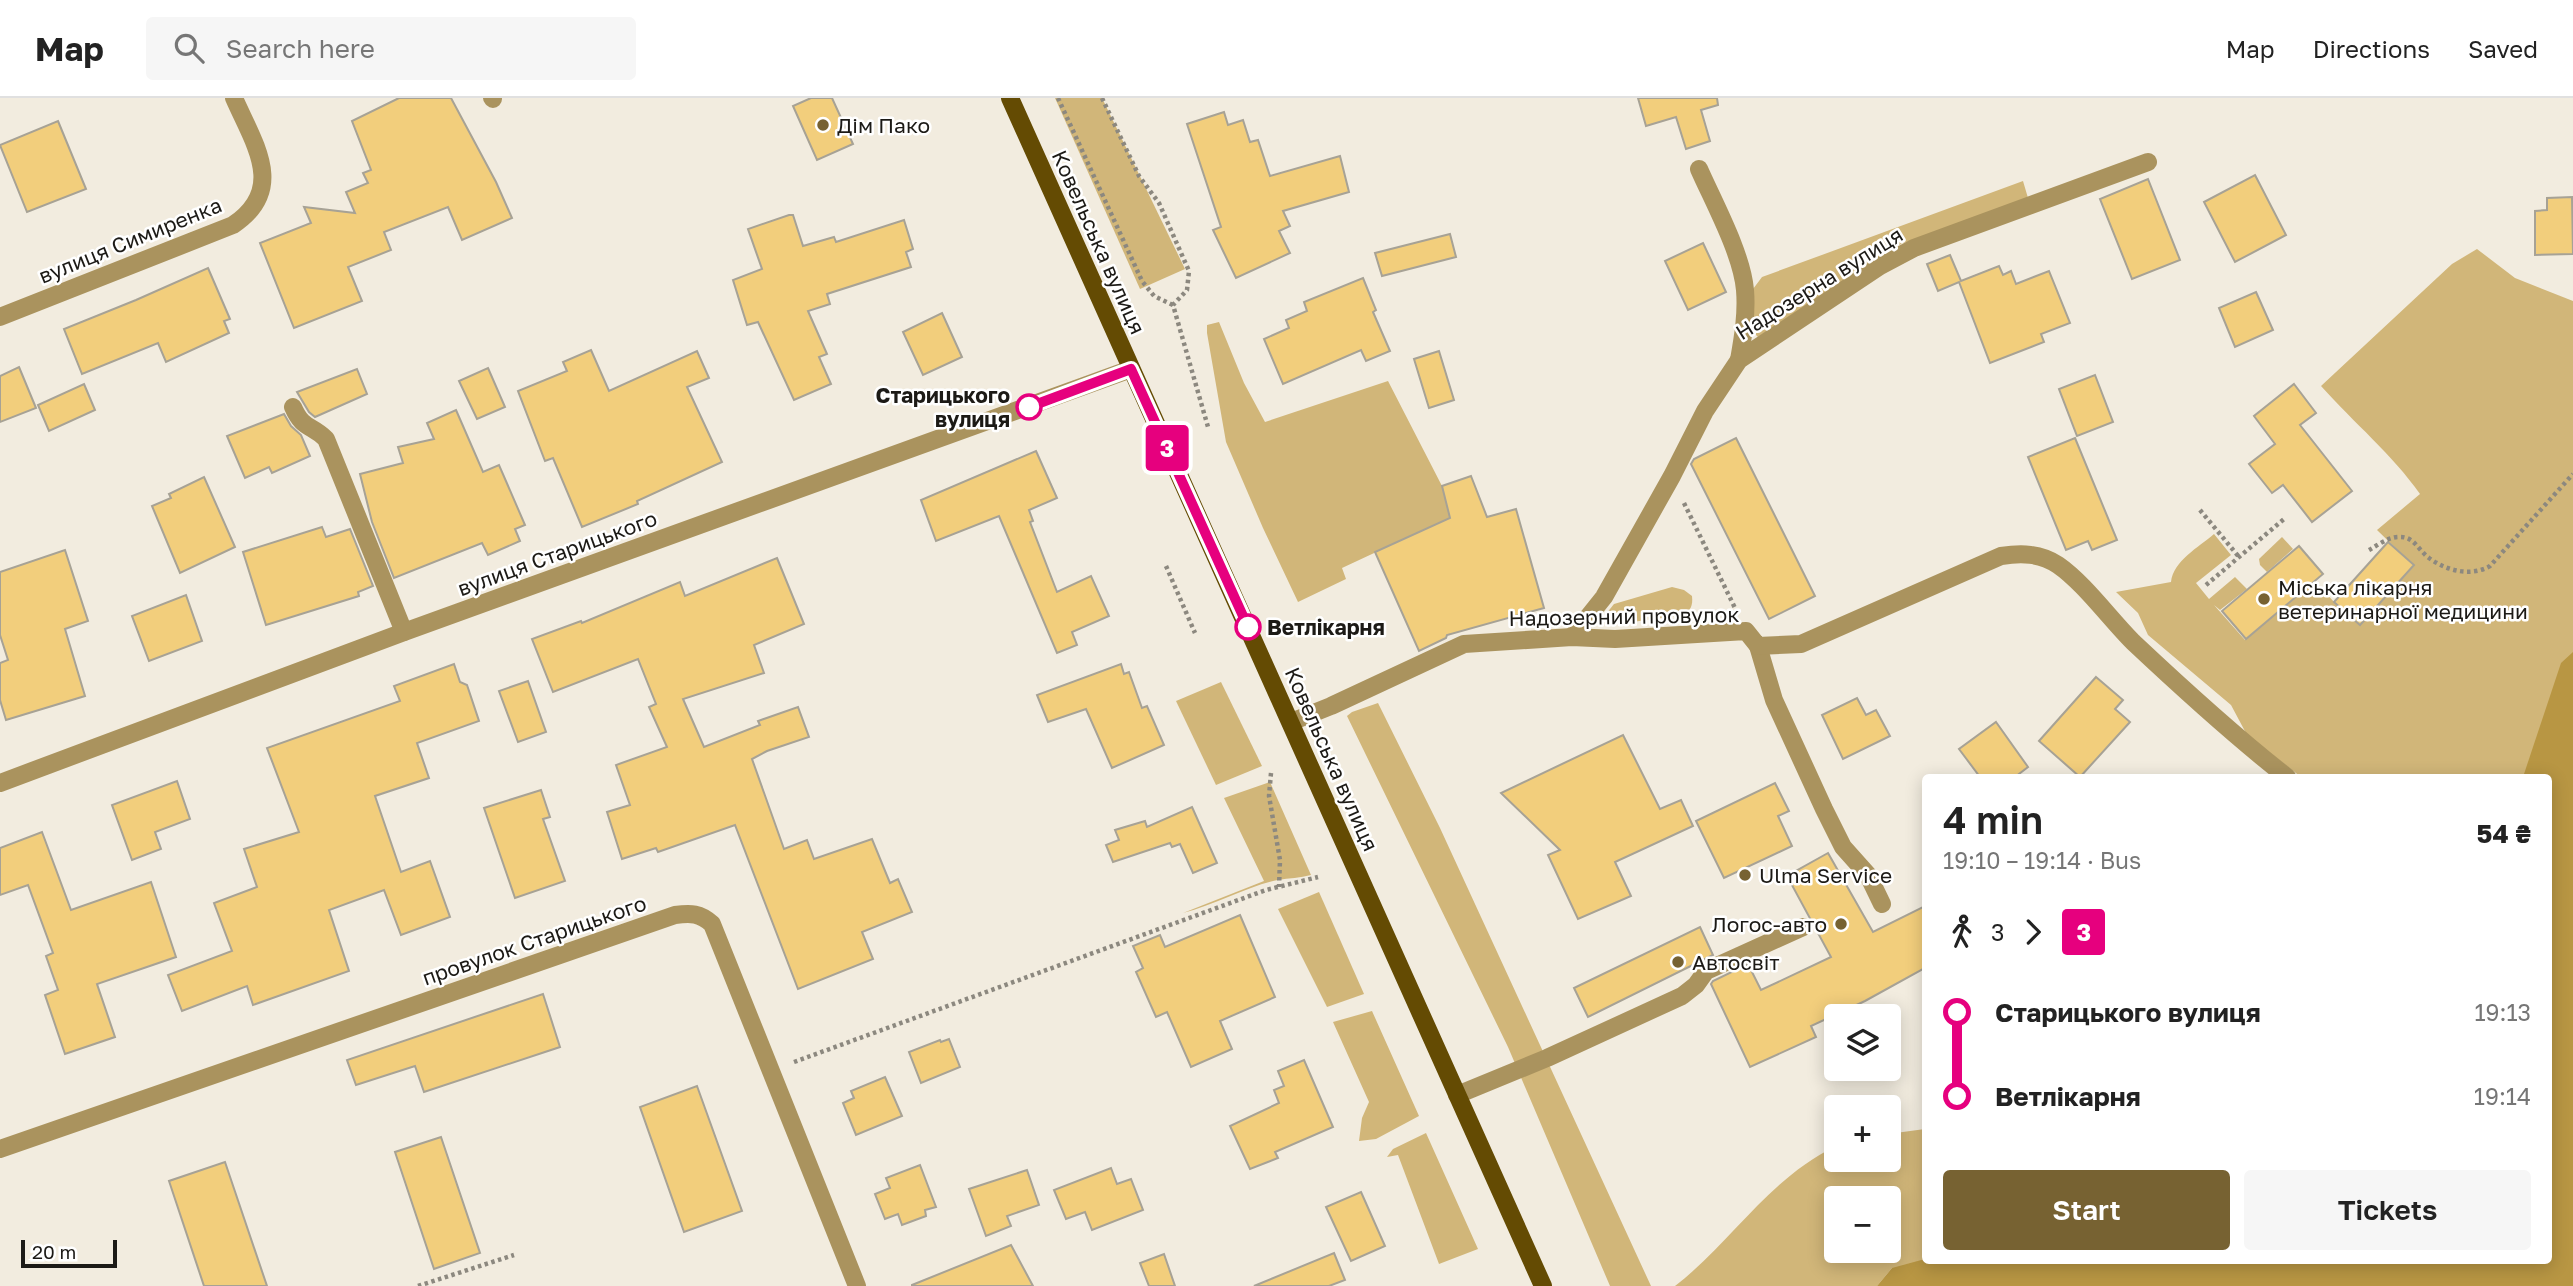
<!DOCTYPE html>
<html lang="en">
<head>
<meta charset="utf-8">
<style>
  :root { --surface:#fff; --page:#f6f6f6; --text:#222; --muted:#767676; --line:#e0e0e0; --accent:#776232 }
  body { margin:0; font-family:"Golos Text",sans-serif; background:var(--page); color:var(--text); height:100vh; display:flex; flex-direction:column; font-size:26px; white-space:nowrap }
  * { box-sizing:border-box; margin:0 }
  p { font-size:23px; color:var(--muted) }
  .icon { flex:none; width:38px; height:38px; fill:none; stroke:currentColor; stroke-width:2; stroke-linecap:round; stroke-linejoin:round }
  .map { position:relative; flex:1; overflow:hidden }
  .details { position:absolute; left:1922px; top:676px; width:630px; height:490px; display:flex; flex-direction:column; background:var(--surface); border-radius:7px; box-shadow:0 4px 18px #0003 }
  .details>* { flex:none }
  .badge { padding:0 14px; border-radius:5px; font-size:24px; line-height:46px }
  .tools { position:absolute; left:1824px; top:906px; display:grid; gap:14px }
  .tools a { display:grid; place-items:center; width:77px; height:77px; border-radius:7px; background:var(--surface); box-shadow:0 4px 18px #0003; font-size:35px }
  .scale { position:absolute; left:21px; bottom:18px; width:96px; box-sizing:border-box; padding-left:7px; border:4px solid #1c1a16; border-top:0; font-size:19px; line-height:24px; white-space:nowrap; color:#1c1a16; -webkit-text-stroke:5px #fff; paint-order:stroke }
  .map>.badge { position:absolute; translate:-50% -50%; box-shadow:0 0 0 4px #fff }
  .legs { display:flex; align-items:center; gap:10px; height:77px; padding:0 21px; font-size:23px }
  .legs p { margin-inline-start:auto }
  .headline { display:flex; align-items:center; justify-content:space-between; height:119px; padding:0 21px }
  h1 { font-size:38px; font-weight:600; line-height:52px }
  .action { display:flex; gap:14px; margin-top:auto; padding:14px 21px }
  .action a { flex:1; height:80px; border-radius:7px; background:var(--accent); color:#fff; font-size:28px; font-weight:600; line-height:80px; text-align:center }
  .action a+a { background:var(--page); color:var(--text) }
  ul { padding:0 21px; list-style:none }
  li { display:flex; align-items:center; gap:24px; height:84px; font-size:26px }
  li i { display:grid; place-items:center; width:10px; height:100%; margin:0 9px; background:currentColor }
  li i::after { content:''; width:18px; height:18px; margin:-9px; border:5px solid; border-radius:50%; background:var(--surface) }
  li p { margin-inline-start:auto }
  li:first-child i { background:linear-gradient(#0000 50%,currentColor 0) }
  li:last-child i { background:linear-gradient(currentColor 50%,#0000 0) }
  header { display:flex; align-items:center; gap:42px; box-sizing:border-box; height:98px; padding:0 35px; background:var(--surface); border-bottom:2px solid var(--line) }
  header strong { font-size:33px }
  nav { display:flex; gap:38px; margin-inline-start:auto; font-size:24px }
  .search { width:490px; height:63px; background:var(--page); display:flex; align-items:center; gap:18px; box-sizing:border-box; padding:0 24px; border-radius:7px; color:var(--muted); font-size:26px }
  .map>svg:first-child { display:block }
  .green { fill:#d1b679; fill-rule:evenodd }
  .water { fill:#b89643 }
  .building { fill:#f2ce7c; stroke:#a7a295; stroke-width:2 }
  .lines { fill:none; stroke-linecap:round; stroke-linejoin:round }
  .path { stroke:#8c887f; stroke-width:4.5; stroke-dasharray:3.5 3.5; stroke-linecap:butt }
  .minor { stroke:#aa935e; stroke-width:18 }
  .major { stroke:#644b03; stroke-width:18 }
  .line-1-casing { stroke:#fff; stroke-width:16 }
  .line-1 { stroke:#e6007e; stroke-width:10 }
  .poi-dot { fill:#776232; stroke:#fff; stroke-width:2.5 }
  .stop-1-dot { fill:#fff; stroke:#e6007e; stroke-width:3.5 }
  .labels { text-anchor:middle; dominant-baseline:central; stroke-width:5; stroke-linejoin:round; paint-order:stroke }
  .poi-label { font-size:21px; fill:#1c1a16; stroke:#fff; text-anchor:start }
  .street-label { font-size:21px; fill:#1c1a16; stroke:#fff }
  .stop-label { font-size:21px; font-weight:bold; fill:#1c1a16; stroke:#fff; text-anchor:end }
</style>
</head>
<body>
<header>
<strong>Map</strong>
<div class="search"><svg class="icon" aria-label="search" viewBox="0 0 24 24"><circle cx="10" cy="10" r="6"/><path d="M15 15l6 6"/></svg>Search here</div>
<nav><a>Map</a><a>Directions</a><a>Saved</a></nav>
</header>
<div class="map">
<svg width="2573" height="1188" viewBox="0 0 2573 1188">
  <rect width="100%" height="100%" fill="#f2ecdf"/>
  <g class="green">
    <path d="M1055,0H1102L1185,171L1140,191Z"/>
    <path d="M2023,83L2028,100L1901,146L1758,239L1754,235L1753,191L1762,179Z"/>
    <path d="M2477,151L2515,180L2573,203V743L2548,679H2301L2247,637L2231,607L2148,537L2138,515L2116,494L2171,484C2173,463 2199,449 2214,436L2231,457L2196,485L2209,501L2235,479L2247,491L2220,512L2214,507L2245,542L2315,483L2334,504L2360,527L2414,468L2377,432L2420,396C2392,356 2354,325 2321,288L2452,166Z"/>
    <path d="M1219,224L1244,285L1265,324L1388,283L1442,388L1452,429L1417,435L1342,470L1346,481L1298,504L1263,430L1226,344L1207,235V227Z"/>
    <path d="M2282,439L2293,451L2267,474L2260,467L2259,461Z"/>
    <path d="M1672,489L1684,492L1692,498C1693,508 1691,512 1682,517L1618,526L1609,523L1606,516L1614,506Z"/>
    <path d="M1221,584L1262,668L1216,687L1176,603Z"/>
    <path d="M1378,605L1440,730L1651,1188H1610L1508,949L1347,618L1352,614Z"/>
    <path d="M1270,684L1311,777C1300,780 1289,780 1278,782C1248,788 1215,807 1183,815L1264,783L1224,700Z"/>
    <path d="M1319,794L1364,896L1327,909L1278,811Z"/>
    <path d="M1372,913L1419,1018L1376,1041L1359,1043L1362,1020L1369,1004L1333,924Z"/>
    <path d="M1925,1031V1162L2170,1188H1928L1892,1170L1877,1188H1675C1733,1143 1767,1082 1836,1048V1062H1888V1036ZM1836,1101H1888V1153H1836Z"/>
    <path d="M1426,1035L1478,1151L1439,1166L1398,1057L1387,1059L1393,1051Z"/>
  </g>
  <path class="water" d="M2573,554V1188H1877L1892,1170L1925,1161L2548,1162V679H2523L2561,565Z"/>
  <g class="building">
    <path d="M399,0H451L496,84L512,120L462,142L448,109L384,134L391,152L348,169L362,203L294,230L260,145L311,125L304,109L355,115L346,94L368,85L363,75L371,72L352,23Z"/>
    <path d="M811,0H832L853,46L817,62L793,8Z"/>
    <path d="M1638,0H1717L1718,7L1701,12L1710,43L1686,51L1676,19L1646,28Z"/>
    <path d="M1224,14L1228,27L1243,22L1250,44L1258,42L1270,78L1340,58L1349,94L1283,113L1290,128L1279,133L1290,155L1236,180L1213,132L1221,129L1187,26Z"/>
    <path d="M58,23L86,91L27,114L0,47Z"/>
    <path d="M2255,77L2286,137L2235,164L2204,104Z"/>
    <path d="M2148,81L2180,162L2132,181L2100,101Z"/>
    <path d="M2572,99L2573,156L2535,157V113L2547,112V100Z"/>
    <path d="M789,117H793L803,148L834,139L836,144L904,122L913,151L906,154L911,169L827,196L830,206L808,213L827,256L819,259L831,286L794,302L758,224L747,227L733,182L762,171L748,131Z"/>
    <path d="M1450,136L1456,159L1382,178L1375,155Z"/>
    <path d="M1703,145L1726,194L1688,212L1665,163Z"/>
    <path d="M1950,157L1961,183L1999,168L2003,177L2011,173L2016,186L2049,173L2070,225L2041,236L2044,244L1990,265L1959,184L1938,193L1927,166Z"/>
    <path d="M208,170L230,221L224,223L229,235L166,264L158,245L82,276L64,231L136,202Z"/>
    <path d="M1363,180L1376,212L1373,214L1390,253L1366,263L1361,252L1283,286L1264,241L1289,230L1286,222L1307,213L1304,204Z"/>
    <path d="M2256,194L2273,232L2235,249L2219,210Z"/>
    <path d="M942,215L962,259L923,277L903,234Z"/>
    <path d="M591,252L609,293L697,253L709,280L687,289L722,364L637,403L638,406L582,429L553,360L545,363L518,293L567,273L563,264Z"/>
    <path d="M1439,253L1454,302L1429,310L1414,261Z"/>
    <path d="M19,269L36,310L0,324V278Z"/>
    <path d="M488,270L505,309L477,321L459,283Z"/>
    <path d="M357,271L367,296L315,319L309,314L297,294Z"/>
    <path d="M2095,277L2113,324L2077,338L2059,291Z"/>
    <path d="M84,286L95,312L49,333L38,307Z"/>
    <path d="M2294,286L2316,315L2300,327L2352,393L2312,424L2283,387L2272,395L2249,366L2275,346L2254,318Z"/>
    <path d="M456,312L483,374L499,367L525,427L515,431L520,443L488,457L482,445L394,480L372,424L360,376L403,365L398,349L434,341L427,325Z"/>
    <path d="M284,316L291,328L301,337L310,358L272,375L269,369L245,380L227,338Z"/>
    <path d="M1736,340L1815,498L1769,521L1691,366L1694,361Z"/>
    <path d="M2075,340L2117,442L2092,452L2088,443L2066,452L2028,359Z"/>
    <path d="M1036,353L1057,400L1029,412L1033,423L1030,424L1057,494L1091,478L1109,518L1072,534L1077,547L1057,555L999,418L936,443L921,402Z"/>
    <path d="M1471,378L1487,419L1516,411L1544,510L1447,537L1446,540L1419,553L1375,454L1450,420L1442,388Z"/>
    <path d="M204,379L235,449L180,475L152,408L171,400L169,396Z"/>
    <path d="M322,429L326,439L350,431L373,488L358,494L359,498L266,527L243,454Z"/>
    <path d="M2388,444L2414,467L2360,527L2334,504Z"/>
    <path d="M2299,448L2323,476L2246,541L2222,513Z"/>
    <path d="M65,452L88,523L65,531L85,598L6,622L0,602V565L8,562L0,537V474Z"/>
    <path d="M777,460L804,526L754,547L764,575L683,601L704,649L760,627L758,623L798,609L809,639L767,653L752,661L784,751L807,742L814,761L872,741L890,785L898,781L912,814L862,834L873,861L798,891L735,727L658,754L656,750L622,761L607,714L630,707L616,667L667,649L649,609L656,606L638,561L553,594L532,541L581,523L582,525L680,484L685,498Z"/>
    <path d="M186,497L202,543L149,563L132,518Z"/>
    <path d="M454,566L460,584L467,587L479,623L417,645L429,680L375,698L401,774L430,763L450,819L401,837L384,792L329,812L349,873L253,907L247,888L182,913L168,877L232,853L214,805L257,789L244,751L299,734L267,650L400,603L394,588Z"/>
    <path d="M1121,566L1124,576L1129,574L1142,610L1147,608L1164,647L1112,670L1086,611L1048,624L1037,597Z"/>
    <path d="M2096,579L2123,602L2115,611L2130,624L2080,679L2039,643Z"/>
    <path d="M528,583L546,634L518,644L499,593Z"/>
    <path d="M1857,600L1866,617L1876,612L1890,638L1843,661L1822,617Z"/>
    <path d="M1996,624L2028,669L2015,679H1980L1959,651Z"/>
    <path d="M1623,637L1660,711L1681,702L1693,728L1615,764L1631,798L1578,821L1548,757L1560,752L1501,695Z"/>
    <path d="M177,683L190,721L155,734L161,751L132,762L112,707Z"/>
    <path d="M1775,685L1789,713L1778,718L1792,748L1724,780L1696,723Z"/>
    <path d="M541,692L550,719L543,721L565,783L515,800L484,710Z"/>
    <path d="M1192,709L1217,765L1193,775L1180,746L1172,749L1170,745L1113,764L1106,747L1119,742L1115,732L1145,723L1147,729Z"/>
    <path d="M42,734L71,812L151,784L176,859L97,886L115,939L65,956L45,897L58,892L46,858L53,855L28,787L0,797V750Z"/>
    <path d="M1828,755L1873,834L1925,808V870L1865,903L1811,928L1816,939L1750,969L1711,886L1713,883L1748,866L1761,892L1831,859L1787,778Z"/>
    <path d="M1240,817L1275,899L1220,923L1232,951L1191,969L1167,914L1156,919L1136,874L1143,870L1133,848L1160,837L1165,849Z"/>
    <path d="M1700,829L1713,857L1588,919L1574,890Z"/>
    <path d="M543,896L560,949L424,994L415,968L356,987L347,962Z"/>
    <path d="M949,941L960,969L921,985L909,954L940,942L941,944Z"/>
    <path d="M1304,962L1333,1029L1275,1054L1278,1060L1250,1071L1230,1028L1279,1005L1274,992L1284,988L1278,973Z"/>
    <path d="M885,979L902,1018L856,1037L843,1005L854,1000L851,993Z"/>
    <path d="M697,988L742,1113L684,1134L640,1009Z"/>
    <path d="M441,1039L480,1155L434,1171L395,1054Z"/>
    <path d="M225,1064L267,1188H204L169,1083Z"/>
    <path d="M920,1067L936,1109L925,1112L926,1118L902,1127L898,1116L885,1121L875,1096L890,1090L886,1080Z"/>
    <path d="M1111,1070L1117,1086L1131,1081L1143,1112L1092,1132L1085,1114L1066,1121L1054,1092Z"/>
    <path d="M1027,1072L1039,1107L1007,1118L1011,1128L986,1138L969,1091Z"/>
    <path d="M1361,1094L1385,1148L1351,1163L1326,1109Z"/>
    <path d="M1011,1147L1033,1188H912V1187Z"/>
    <path d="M1334,1155L1345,1182L1329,1188H1254Z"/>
    <path d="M1164,1156L1175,1188H1149L1140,1165Z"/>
  </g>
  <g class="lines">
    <g class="path">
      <path d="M1058,0L1142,183L1154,198L1173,207"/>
      <path d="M1102,0L1139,78L1159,105L1189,173L1187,192L1173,207L1208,329"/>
      <path d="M1684,405L1735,510"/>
      <path d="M2200,412L2239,459"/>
      <path d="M2369,452C2378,447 2388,439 2399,439C2414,438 2418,452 2429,460C2447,473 2471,479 2490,468L2573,376"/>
      <path d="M1166,468L1195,535"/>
      <path d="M2206,487L2284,421"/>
      <path d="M1271,675L1269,698L1280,762L1279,789"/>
      <path d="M794,964L1266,792L1318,779"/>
      <path d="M418,1188L514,1157"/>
    </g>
    <g class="minor">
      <path d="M492,0L493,1"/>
      <path d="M1699,71C1714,105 1742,156 1745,192C1747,216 1743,239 1739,262"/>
      <path d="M0,219L233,127C287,91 254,46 234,0"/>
      <path d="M293,309C303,332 311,326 326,341L404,534"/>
      <path d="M1572,539L1604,499L1672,378L1705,313L1739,262L1880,168L1914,150L2148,64"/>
      <path d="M1758,548L1774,602L1824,711L1843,749L1868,777L1882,806"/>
      <path d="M1291,624L1331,608L1464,546L1572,539L1615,541L1746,533L1758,548L1801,546L2001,458C2021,455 2040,455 2058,467C2084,485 2110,521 2133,544C2183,591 2233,637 2287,679"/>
      <path d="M0,685L404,534L1131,271"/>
      <path d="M1457,997L1547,960L1682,898L1696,887L1706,873L1803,829"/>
      <path d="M0,1051L675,817C691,815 700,815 712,826L857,1188"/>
    </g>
    <path class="major" d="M1010,0L1543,1188"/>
  </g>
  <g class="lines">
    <g class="line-1-casing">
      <path id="line-1" d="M1029,309L1131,271L1248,529"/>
    </g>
    <use href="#line-1" class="line-1"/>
  </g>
  <g class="poi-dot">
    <circle cx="823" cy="27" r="7"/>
    <circle cx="2264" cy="501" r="7"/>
    <circle cx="1745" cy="777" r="7"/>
    <circle cx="1841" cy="826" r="7"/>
    <circle cx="1678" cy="864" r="7"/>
  </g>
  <g class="stop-1-dot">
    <circle cx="1029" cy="309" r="12"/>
    <circle cx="1248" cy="529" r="12"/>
  </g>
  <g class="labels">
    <g class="poi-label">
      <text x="837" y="27">Дім Пако</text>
      <text x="2278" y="489">Міська лікарня<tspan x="2278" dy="24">ветеринарної медицини</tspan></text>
      <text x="1759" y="777">Ulma Service</text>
      <text x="1827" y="826" text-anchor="end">Логос-авто</text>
      <text x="1692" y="864">Автосвіт</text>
    </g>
    <g class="street-label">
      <text transform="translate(130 142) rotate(-22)">вулиця Симиренка</text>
      <text transform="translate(1099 144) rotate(66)">Ковельська вулиця</text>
      <text transform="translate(1819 185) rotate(-32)">Надозерна вулиця</text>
      <text transform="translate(557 455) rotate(-20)">вулиця Старицького</text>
      <text transform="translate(1624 518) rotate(-1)">Надозерний провулок</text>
      <text transform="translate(1332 661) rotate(66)">Ковельська вулиця</text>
      <text transform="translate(534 842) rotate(-19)">провулок Старицького</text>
    </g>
    <g class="stop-label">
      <text x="1010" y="297">Старицького<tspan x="1010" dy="24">вулиця</tspan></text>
      <text x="1267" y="529" text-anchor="start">Ветлікарня</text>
    </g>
  </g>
</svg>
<div class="tools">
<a><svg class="icon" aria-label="layers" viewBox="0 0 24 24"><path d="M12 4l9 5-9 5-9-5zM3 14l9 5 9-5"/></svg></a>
<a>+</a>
<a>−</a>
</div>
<div class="scale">20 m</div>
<b class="badge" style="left:1167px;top:350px;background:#e6007e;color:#fff">3</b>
<section class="details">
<div class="headline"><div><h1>4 min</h1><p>19:10 – 19:14 · Bus</p></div><b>54 ₴</b></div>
<div class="legs"><svg class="icon" aria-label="walk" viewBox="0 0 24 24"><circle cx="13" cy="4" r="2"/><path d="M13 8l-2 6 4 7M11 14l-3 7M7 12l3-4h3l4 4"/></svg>3<svg class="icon" aria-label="forward" viewBox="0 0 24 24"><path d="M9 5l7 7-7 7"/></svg><b class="badge" style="background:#e6007e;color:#fff">3</b></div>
<ul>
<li><i style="color:#e6007e"></i><b>Старицького вулиця</b><p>19:13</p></li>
<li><i style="color:#e6007e"></i><b>Ветлікарня</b><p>19:14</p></li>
</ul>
<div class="action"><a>Start</a><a>Tickets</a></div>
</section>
</div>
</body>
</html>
